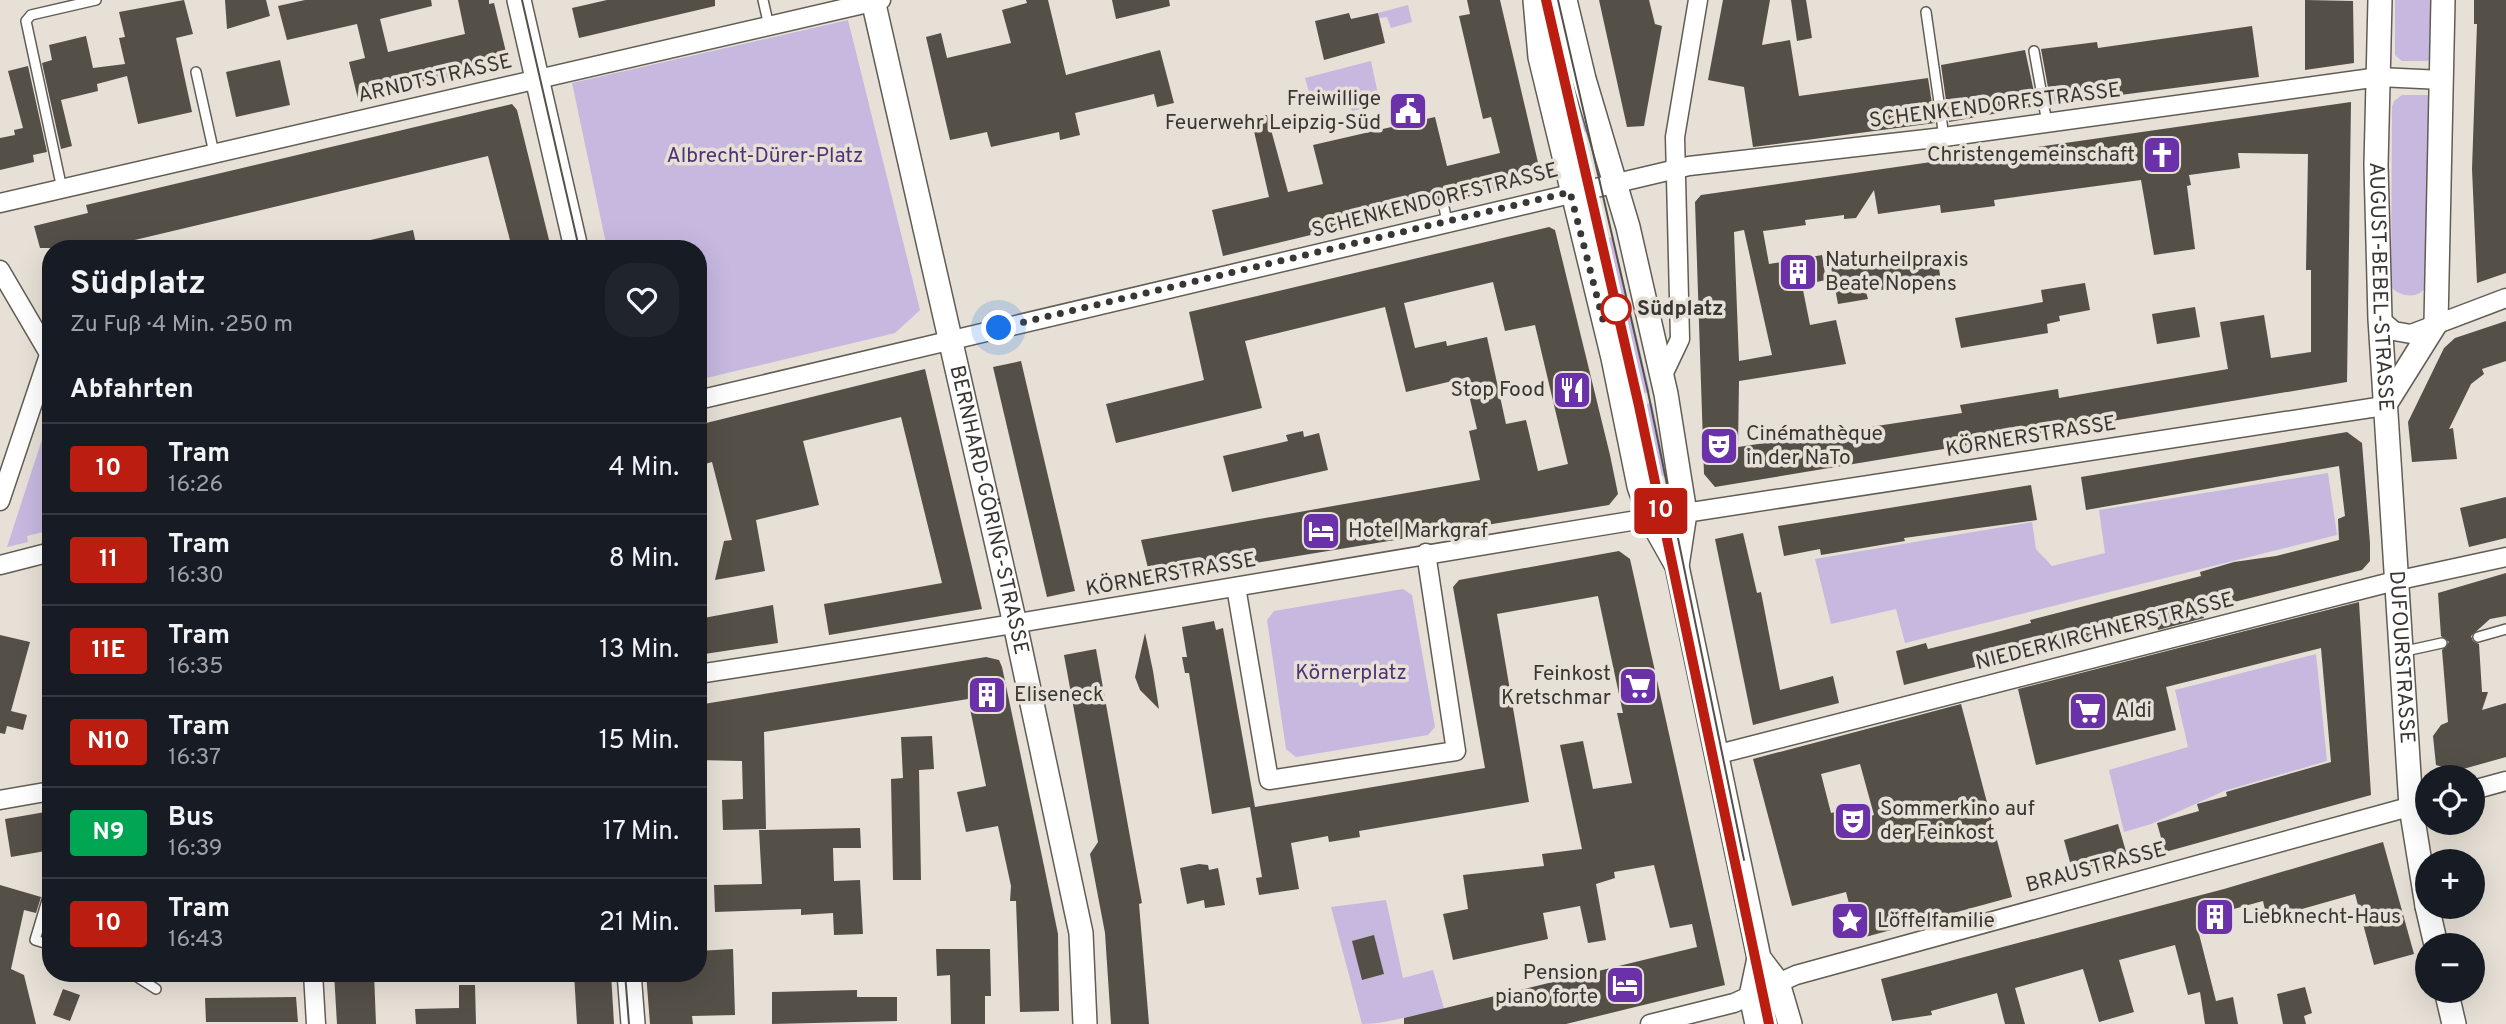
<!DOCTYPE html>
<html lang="de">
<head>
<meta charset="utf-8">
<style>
  :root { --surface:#171b24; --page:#20242c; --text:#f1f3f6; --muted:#9ea1a6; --line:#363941 }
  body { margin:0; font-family:Overpass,sans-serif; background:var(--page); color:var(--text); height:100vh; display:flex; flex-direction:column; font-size:26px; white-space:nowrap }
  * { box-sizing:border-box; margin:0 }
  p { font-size:23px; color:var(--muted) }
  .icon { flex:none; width:38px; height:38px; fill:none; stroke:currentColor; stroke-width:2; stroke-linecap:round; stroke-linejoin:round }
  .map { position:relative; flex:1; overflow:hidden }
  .drawer { position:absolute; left:42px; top:240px; width:665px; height:742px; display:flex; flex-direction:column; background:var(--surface); border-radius:28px; box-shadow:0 7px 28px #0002 }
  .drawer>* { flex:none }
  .badge { padding:0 14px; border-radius:5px; font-size:24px; line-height:46px }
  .tools { position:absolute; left:2415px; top:765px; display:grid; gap:14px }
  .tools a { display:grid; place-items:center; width:70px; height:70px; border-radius:50%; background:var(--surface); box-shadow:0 7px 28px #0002; font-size:35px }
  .you { position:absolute; width:35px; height:35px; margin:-18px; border:5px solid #fff; border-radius:50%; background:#1a73e8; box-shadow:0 0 0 10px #1a73e833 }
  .map>.badge { position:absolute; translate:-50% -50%; box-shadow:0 0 0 4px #fff }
  h2 { padding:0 28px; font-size:26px; line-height:63px }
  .round { display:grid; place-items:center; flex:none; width:74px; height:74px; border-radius:28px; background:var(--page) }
  .head { display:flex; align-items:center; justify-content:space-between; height:119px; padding:0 28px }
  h1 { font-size:33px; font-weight:700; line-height:52px }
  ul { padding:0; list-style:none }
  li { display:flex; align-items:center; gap:21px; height:91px; padding:0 28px; border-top:2px solid var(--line) }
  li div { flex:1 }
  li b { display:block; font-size:26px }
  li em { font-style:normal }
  li .badge { min-width:77px; font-weight:700; text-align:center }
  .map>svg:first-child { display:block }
  .green { fill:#c6b8df }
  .building { fill:#544f47; fill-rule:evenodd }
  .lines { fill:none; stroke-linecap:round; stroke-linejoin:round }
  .lane-casing { stroke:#625d54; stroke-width:12 }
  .street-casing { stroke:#625d54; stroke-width:21 }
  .secondary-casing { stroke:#625d54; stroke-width:26 }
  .lane { stroke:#fff; stroke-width:9 }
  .street { stroke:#fff; stroke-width:18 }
  .secondary { stroke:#fff; stroke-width:23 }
  .tram { stroke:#54514c; stroke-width:2 }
  .line-casing { stroke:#fff; stroke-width:16 }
  .line { stroke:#bb1e10; stroke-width:10 }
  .walk { stroke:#393733; stroke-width:7; stroke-dasharray:0 12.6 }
  .stop-dot { fill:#fff; stroke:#bb1e10; stroke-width:3.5 }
  .labels { text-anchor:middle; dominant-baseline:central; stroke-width:7; stroke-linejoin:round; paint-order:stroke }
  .street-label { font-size:21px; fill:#393733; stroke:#e6e0d6 }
  .poi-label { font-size:21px; fill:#393733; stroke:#e6e0d6; text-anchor:start }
  .park-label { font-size:21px; fill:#503375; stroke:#e6e0d6 }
  .stop-label { font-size:21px; font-weight:bold; fill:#393733; stroke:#e6e0d6; text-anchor:start }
</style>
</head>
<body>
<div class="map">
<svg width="2506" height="1024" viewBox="0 0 2506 1024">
  <rect width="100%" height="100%" fill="#e6e0d6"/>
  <g class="green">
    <path d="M1543,0H1560L1590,131L1574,135Z"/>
    <path d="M2395,0H2437L2430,59L2427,61H2402L2395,55Z"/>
    <path d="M1408,5L1412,22L1391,28L1387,17L1379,18L1378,13Z"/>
    <path d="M848,20L920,310L895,333L698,380V248H607L572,83Z"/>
    <path d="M1371,61L1380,104L1352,111L1343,95L1311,99L1305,78Z"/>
    <path d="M2402,95H2429L2433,98L2427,286C2418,299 2402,298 2391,287L2392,107L2394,101Z"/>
    <path d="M1613,237L1650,392L1634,395L1598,240Z"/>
    <path d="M1652,403L1667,475L1652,478L1637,406Z"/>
    <path d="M51,412V530L27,536L28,542L7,547Z"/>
    <path d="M2328,473L2337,535L1905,643L1896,609L1831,624L1815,559L2032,522L2036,549L2052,566L2105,553L2099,510Z"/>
    <path d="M1403,589L1412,595L1435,727L1428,735L1296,757L1286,749L1267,620L1274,611Z"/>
    <path d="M2316,654L2327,761L2224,791L2151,824L2124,832L2109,770L2188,747L2175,690Z"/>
    <path d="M1386,900L1403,978L1433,970L1445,1012C1416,1012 1390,1024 1362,1024L1331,907Z"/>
  </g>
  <g class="building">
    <path d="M184,0L193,34L176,38L192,112L138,124L127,76L97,84L98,91L61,100L72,146L61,149L42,63L52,60L49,45L86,36L93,68L125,64L119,38L125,37L119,12Z"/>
    <path d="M225,0H266L270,16L227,29Z"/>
    <path d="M305,0H431L432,6L380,19L388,52L465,34L458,0H489V4L494,3L506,52L501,66L358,99L349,62L365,58L357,24L287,40L278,6Z"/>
    <path d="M607,0H715V6L579,38L572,8Z"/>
    <path d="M1026,0H1048L1066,75L1160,50L1174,103L1157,107L1154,94L1075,113L1080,135L1060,140L1059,132L991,147L987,132L950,140L926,37L941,33L947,58L1011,43L1002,10L1027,3Z"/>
    <path d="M1112,0H1169L1170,6L1116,19Z"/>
    <path d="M1467,0H1500L1540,171L1538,180L1450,201L1441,196L1436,205L1223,256L1212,210L1269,197L1251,118L1267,115L1288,192L1323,184L1313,145L1435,117L1447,166L1500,153L1491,117L1483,119L1459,16L1470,14Z"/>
    <path d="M1599,0H1649L1655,24L1662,26L1644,126L1627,127Z"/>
    <path d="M1723,0H1770L1762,45L1790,40L1799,96L1928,78L1935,123L1753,147L1744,87L1708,80Z"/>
    <path d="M1791,0H1806L1812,38L1797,41Z"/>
    <path d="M2305,0L2353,1L2354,63L2305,70Z"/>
    <path d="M2474,0H2506V273L2477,283L2472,169L2477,24H2474Z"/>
    <path d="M1349,13L1351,19L1378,13L1385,43L1324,60L1315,21Z"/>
    <path d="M2252,26L2259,77L2051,104L2041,49L2097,42L2098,48Z"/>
    <path d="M2025,50L2037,106L1949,122L1941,65Z"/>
    <path d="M280,60L290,105L236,117L226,72Z"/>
    <path d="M28,66L47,152L33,155L34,162L0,170V138L15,135L14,130L23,128L8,71Z"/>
    <path d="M2351,102L2347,382L1715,487L1704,474L1695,202L1701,195ZM2238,153L2308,154L2306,270H2311V352L2271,358L2264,315L2220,322L2228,369L2059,398L2058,389L1960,405L1962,413L1738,447L1739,381L1846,364L1836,320L1810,325L1802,285L1826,280L1822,255L1769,264L1763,231L1806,225L1805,220L1844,215V219L1856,218L1874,190L1878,214L1940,205L1941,213L1995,206L1994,200L2141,180L2154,255L2195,249L2187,186L2191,185L2189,175L2240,168ZM1744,230L1772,355L1739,361L1734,232Z"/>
    <path d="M512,104L517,110L551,248H512L488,156L101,248H40L34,226L88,213L86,205Z"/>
    <path d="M1549,227L1555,230L1610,455L1618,494L1609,505L1151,580L1141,540L1480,480L1469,431L1477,429L1465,378L1406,392L1385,307L1245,341L1262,408L1116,443L1106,404L1204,380L1189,312ZM1493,282L1505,331L1535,325L1568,464L1538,471L1526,420L1506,424L1487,337L1447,346L1446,341L1415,348L1404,303Z"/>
    <path d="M413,230L417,248H362V242Z"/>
    <path d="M1937,254L1941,282L1866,292L1868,299L1838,304L1831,267Z"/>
    <path d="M2085,283L2090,310L2059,316L2060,321L2047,324L2048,333L1961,348L1955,318L2043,302L2041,290Z"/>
    <path d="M2195,307L2200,337L2157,344L2152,314Z"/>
    <path d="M2506,321V361L2482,369L2484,374L2471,384L2449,429L2453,428L2457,459L2412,462L2408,422L2444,348L2455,338Z"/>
    <path d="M1021,361L1075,591L1047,597L993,367Z"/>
    <path d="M925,369L982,609L829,635L824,604L942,583L901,417L803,441L819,505L756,520L765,571L715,580L724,541L732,540L712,462L698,466V425Z"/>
    <path d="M1303,431L1304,437L1319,433L1328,470L1232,492L1223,456L1288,441L1286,435Z"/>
    <path d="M2347,432L2362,443L2370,543V561L2362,570L2202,610L2204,618L2158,630L2156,621L1904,685L1896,651L1926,643L1928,649L1997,632L2031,623L2030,620L2201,576L2200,572L2234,562L2276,556L2339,540L2338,519L2345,516L2339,466L2086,510L2081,477Z"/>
    <path d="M2031,485L2037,520L1904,538L1905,541L1821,555L1820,549L1784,556L1778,526Z"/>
    <path d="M2506,497V538L2469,547L2460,508Z"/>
    <path d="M1743,533L1757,593L1761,592L1780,690L1833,676L1839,703L1753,725L1715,539Z"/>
    <path d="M1619,551L1630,559L1725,985L1566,1024H1404V1018L1697,947L1692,924L1670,928L1654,865L1614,872L1615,878L1596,884L1606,940L1588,943L1580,906L1543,913L1548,939L1453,960L1443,914L1468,909L1463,875L1544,866L1542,854L1582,849L1560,745L1583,741L1593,789L1632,783L1617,713H1623L1598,596L1497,614L1529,802L1359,831L1360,837L1329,842L1328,836L1291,843L1299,889L1259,895L1256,878L1262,877L1250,807L1212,814L1189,673H1185L1182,657H1187L1182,627L1214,621L1216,630L1223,628L1255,807L1485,768L1453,587L1459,580Z"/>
    <path d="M2506,573V616L2490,619L2471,636L2473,641L2479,644L2482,692H2488L2482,710L2506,703V757L2456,771L2436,765L2433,736L2441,725L2448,722L2442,650L2449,642L2441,636L2438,593Z"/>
    <path d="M2359,602L2371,795L2165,852L2157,823L2199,811L2197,804L2227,796L2226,792L2331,762L2321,648L2166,687L2176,730L2036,765L2018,689Z"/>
    <path d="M773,605L778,643L698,655V619Z"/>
    <path d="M1145,633L1153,671L1159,709L1140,690L1135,677Z"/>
    <path d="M0,635L30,642L11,711L27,715L23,730L7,726L5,734L0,733Z"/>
    <path d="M1096,649L1142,903L1139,904L1149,1024H1111L1105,933L1090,854L1098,842L1064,655Z"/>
    <path d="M986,657L999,660L1002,667L1044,866L1058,934L1059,1011L1020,1012L1016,901H1010L1011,886L998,826L966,832L957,792L986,786L968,699L764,732L766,829L723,830L722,800L743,799L742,761L698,760V705Z"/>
    <path d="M1961,704L2012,897L1858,939L1846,892L1792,906L1753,759ZM1860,764L1874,815L1842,823L1839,811L1831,813L1821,774Z"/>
    <path d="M932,736L934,769L919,770L921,880H893L891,779L903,778L901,737Z"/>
    <path d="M51,811V850L11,857L5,819Z"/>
    <path d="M2118,824L2129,862L2074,877L2064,840Z"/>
    <path d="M860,828L861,848H833L834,881L860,880L863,934L834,935L833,913L801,915V909L715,912L714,885L762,884L759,830Z"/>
    <path d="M2383,842L2414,954L2374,965L2355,894L2267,919L2263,901L2230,910L2233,925L2199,934L2216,1001L2233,997L2238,1024H2205L2200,992L2188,995L2175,945L2119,960L2134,1012L2099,1022L2083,969L2015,988L2025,1024H2005L1997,993L1931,1011L1932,1015L1892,1021L1881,979L2224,889Z"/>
    <path d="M1199,864L1208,865L1209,870L1218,868L1225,905L1205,908L1204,900L1187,904L1180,868Z"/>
    <path d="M0,885L41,897L36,913L24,910L11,969L24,975L36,1024H0Z"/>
    <path d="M1374,935L1384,974L1362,980L1352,941Z"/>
    <path d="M733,949L735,1015L692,1016L693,1024H650L646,973H698V951Z"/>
    <path d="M936,949H990L991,996H985V1024H951L950,975L937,976Z"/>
    <path d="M334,973H374L376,1024H337Z"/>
    <path d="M574,973H611L614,1024H577Z"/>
    <path d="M459,985H475L476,1024H416L415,1009L459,1008Z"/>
    <path d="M2305,987L2312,1013L2304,1016L2306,1024H2283L2277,994Z"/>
    <path d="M63,989L80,995L70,1021L53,1015Z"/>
    <path d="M857,990V997H897V1021L772,1024V992Z"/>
    <path d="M296,997L298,1022H206L205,998Z"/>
  </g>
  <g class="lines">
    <g class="lane-casing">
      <g id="lane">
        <path d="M763,0L769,26"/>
        <path d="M1926,12L1944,137"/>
        <path d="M2034,51L2047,123"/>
        <path d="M196,72L214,153"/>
        <path d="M62,189L26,21L31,15L96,0"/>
        <path d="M1443,203L1447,221"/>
        <path d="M2478,637L2506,629"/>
        <path d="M2401,652L2442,643"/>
        <path d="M51,887L35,940L51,945"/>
        <path d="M131,973L156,989"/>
      </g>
    </g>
    <g class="street-casing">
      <g id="street">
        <path d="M0,203L881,0"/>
        <path d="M0,270L51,357"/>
        <path d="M2380,319L2394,331L2411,334L2506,298"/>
        <path d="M1662,377L1680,339L1675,137L1698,0"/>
        <path d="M698,400L1689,166L1944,137L2379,77L2442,80"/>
        <path d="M0,501L49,355"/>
        <path d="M1685,513L2384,406"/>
        <path d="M0,565L51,552"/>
        <path d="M1236,587L1269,780L1456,751L1426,553"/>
        <path d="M698,674C1016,626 1333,569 1650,518"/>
        <path d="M1715,755L2395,581L2506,557"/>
        <path d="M2473,790L2506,781"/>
        <path d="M0,800L51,791"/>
        <path d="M313,973L316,1024"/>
        <path d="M1650,1024L1734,1003L1796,975L2427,802"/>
      </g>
    </g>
    <g class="secondary-casing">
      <g id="secondary">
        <path d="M519,0L576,248"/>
        <path id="s1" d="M873,0L1015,624L1081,933L1085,1024"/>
        <path d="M1535,0L1540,57L1613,358L1639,486L1650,518L1677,566L1759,958L1778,983L1790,1024"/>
        <path d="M1565,0L1584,79L1628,227L1666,394L1685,513L1677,566"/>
        <path id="s2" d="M2380,0L2376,165L2380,319L2411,807L2427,906"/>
        <path d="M2384,406L2436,323L2443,0"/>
        <path d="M2427,906L2436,945"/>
        <path d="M629,973L633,1024"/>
        <path d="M2446,990L2454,1024"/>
        <path d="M1757,1024L1751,996L1759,958"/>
      </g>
    </g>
    <use href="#lane" class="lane"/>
    <use href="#street" class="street"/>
    <use href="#secondary" class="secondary"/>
    <g class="tram">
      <path d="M522,0L579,248"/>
      <path d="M1546,0L1638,401L1769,1024"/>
      <path d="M1558,0L1648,392L1744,860"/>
      <path d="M625,973L629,1024"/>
    </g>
  </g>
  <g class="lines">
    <g class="line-casing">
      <path id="line" d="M1546,0L1639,406L1769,1024"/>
    </g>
    <use href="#line" class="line"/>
    <path class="walk" d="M999,328L1570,192L1603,320L1616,309"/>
  </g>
  <defs>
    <g id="civic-square" transform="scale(2.0125)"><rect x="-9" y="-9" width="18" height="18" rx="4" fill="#6a31a8" stroke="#e6e0d6"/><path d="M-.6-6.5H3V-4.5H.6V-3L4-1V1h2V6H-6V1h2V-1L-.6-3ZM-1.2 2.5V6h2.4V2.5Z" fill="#fff"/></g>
    <g id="church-square" transform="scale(2.0125)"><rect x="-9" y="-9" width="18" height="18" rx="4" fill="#6a31a8" stroke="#e6e0d6"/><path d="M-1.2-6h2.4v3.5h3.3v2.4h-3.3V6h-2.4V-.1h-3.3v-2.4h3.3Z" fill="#fff"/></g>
    <g id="building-square" transform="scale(2.0125)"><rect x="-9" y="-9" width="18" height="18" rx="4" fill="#6a31a8" stroke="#e6e0d6"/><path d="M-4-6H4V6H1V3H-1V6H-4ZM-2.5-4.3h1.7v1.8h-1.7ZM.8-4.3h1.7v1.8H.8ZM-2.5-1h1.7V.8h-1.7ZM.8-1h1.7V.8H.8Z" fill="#fff"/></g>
    <g id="restaurant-square" transform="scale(2.0125)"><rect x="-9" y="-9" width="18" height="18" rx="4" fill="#6a31a8" stroke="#e6e0d6"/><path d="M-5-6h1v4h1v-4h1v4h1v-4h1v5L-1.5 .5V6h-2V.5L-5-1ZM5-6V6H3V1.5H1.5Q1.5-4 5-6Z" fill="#fff"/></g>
    <g id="theatre-square" transform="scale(2.0125)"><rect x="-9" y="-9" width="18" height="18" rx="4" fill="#6a31a8" stroke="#e6e0d6"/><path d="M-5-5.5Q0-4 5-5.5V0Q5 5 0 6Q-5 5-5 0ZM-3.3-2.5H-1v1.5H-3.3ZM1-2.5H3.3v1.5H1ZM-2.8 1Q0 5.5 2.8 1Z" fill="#fff"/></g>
    <g id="hotel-square" transform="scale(2.0125)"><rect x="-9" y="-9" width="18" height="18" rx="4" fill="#6a31a8" stroke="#e6e0d6"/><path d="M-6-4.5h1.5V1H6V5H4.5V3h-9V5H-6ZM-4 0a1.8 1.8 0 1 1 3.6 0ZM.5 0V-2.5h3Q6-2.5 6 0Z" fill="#fff"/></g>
    <g id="supermarket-square" transform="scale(2.0125)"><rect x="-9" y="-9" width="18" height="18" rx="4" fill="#6a31a8" stroke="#e6e0d6"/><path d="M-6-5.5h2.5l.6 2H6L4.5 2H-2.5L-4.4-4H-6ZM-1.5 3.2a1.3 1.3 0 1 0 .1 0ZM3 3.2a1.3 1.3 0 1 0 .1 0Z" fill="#fff"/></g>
    <g id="sight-square" transform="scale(2.0125)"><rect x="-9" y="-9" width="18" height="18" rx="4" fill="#6a31a8" stroke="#e6e0d6"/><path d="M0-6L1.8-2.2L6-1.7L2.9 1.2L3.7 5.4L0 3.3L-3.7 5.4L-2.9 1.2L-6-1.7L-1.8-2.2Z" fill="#fff"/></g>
  </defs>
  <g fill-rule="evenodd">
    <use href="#civic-square" x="1408" y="111"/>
    <use href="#church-square" x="2162" y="155"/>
    <use href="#building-square" x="1798" y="272"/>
    <use href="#restaurant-square" x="1572" y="390"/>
    <use href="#theatre-square" x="1719" y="446"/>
    <use href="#hotel-square" x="1321" y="531"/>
    <use href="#supermarket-square" x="1638" y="686"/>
    <use href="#building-square" x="987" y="695"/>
    <use href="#supermarket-square" x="2088" y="711"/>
    <use href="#theatre-square" x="1853" y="821"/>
    <use href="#building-square" x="2215" y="917"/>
    <use href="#sight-square" x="1850" y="921"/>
    <use href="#hotel-square" x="1625" y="985"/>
  </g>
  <circle class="stop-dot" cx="1616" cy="309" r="14"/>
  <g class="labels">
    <g class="street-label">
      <text transform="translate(435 79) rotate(-13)">ARNDTSTRASSE</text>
      <text transform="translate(1995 106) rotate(-7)">SCHENKENDORFSTRASSE</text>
      <text transform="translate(1435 201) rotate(-14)">SCHENKENDORFSTRASSE</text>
      <text stroke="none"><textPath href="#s2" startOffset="287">AUGUST-BEBEL-STRASSE</textPath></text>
      <text transform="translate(2031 437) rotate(-9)">KÖRNERSTRASSE</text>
      <text stroke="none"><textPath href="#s1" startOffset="523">BERNHARD-GÖRING-STRASSE</textPath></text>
      <text transform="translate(1171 575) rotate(-10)">KÖRNERSTRASSE</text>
      <text transform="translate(2105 632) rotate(-14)">NIEDERKIRCHNERSTRASSE</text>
      <text stroke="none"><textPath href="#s2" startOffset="658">DUFOURSTRASSE</textPath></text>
      <text transform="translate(2096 868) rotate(-15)">BRAUSTRASSE</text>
    </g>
    <g class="poi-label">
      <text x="1381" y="99" text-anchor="end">Freiwillige<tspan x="1381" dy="24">Feuerwehr Leipzig-Süd</tspan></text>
      <text x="2135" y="155" text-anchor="end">Christengemeinschaft</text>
      <text x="1825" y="260">Naturheilpraxis<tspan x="1825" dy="24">Beate Nopens</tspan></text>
      <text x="1545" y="390" text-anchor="end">Stop Food</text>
      <text x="1746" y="434">Cinémathèque<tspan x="1746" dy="24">in der NaTo</tspan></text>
      <text x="1348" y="531">Hotel Markgraf</text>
      <text x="1611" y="674" text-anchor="end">Feinkost<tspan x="1611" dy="24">Kretschmar</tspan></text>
      <text x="1014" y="695">Eliseneck</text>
      <text x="2115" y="711">Aldi</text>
      <text x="1880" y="809">Sommerkino auf<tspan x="1880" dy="24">der Feinkost</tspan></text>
      <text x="2242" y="917">Liebknecht-Haus</text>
      <text x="1877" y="921">Löffelfamilie</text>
      <text x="1598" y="973" text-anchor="end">Pension<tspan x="1598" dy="24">piano forte</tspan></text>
    </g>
    <g class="park-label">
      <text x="765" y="156">Albrecht-Dürer-Platz</text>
      <text x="1351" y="673">Körnerplatz</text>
    </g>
    <g class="stop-label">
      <text x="1637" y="309">Südplatz</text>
    </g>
  </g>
</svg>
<div class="tools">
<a><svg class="icon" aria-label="locate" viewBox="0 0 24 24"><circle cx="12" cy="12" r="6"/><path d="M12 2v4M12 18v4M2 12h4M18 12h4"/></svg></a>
<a>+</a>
<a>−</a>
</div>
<div class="you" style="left:999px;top:328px"></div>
<b class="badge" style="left:1661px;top:511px;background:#bb1e10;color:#fff">10</b>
<section class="drawer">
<div class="head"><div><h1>Südplatz</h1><p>Zu Fuß · 4 Min. · 250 m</p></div><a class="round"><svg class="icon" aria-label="heart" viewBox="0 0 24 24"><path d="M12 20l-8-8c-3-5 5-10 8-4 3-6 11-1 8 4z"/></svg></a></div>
<h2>Abfahrten</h2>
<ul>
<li><span class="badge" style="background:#bb1e10;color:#fff">10</span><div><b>Tram</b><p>16:26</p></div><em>4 Min.</em></li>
<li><span class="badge" style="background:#bb1e10;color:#fff">11</span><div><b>Tram</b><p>16:30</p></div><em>8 Min.</em></li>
<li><span class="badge" style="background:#bb1e10;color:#fff">11E</span><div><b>Tram</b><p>16:35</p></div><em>13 Min.</em></li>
<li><span class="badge" style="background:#bb1e10;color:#fff">N10</span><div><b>Tram</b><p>16:37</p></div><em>15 Min.</em></li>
<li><span class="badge" style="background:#00a651;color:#fff">N9</span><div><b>Bus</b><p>16:39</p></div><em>17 Min.</em></li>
<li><span class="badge" style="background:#bb1e10;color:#fff">10</span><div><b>Tram</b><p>16:43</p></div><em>21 Min.</em></li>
</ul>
</section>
</div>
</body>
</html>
